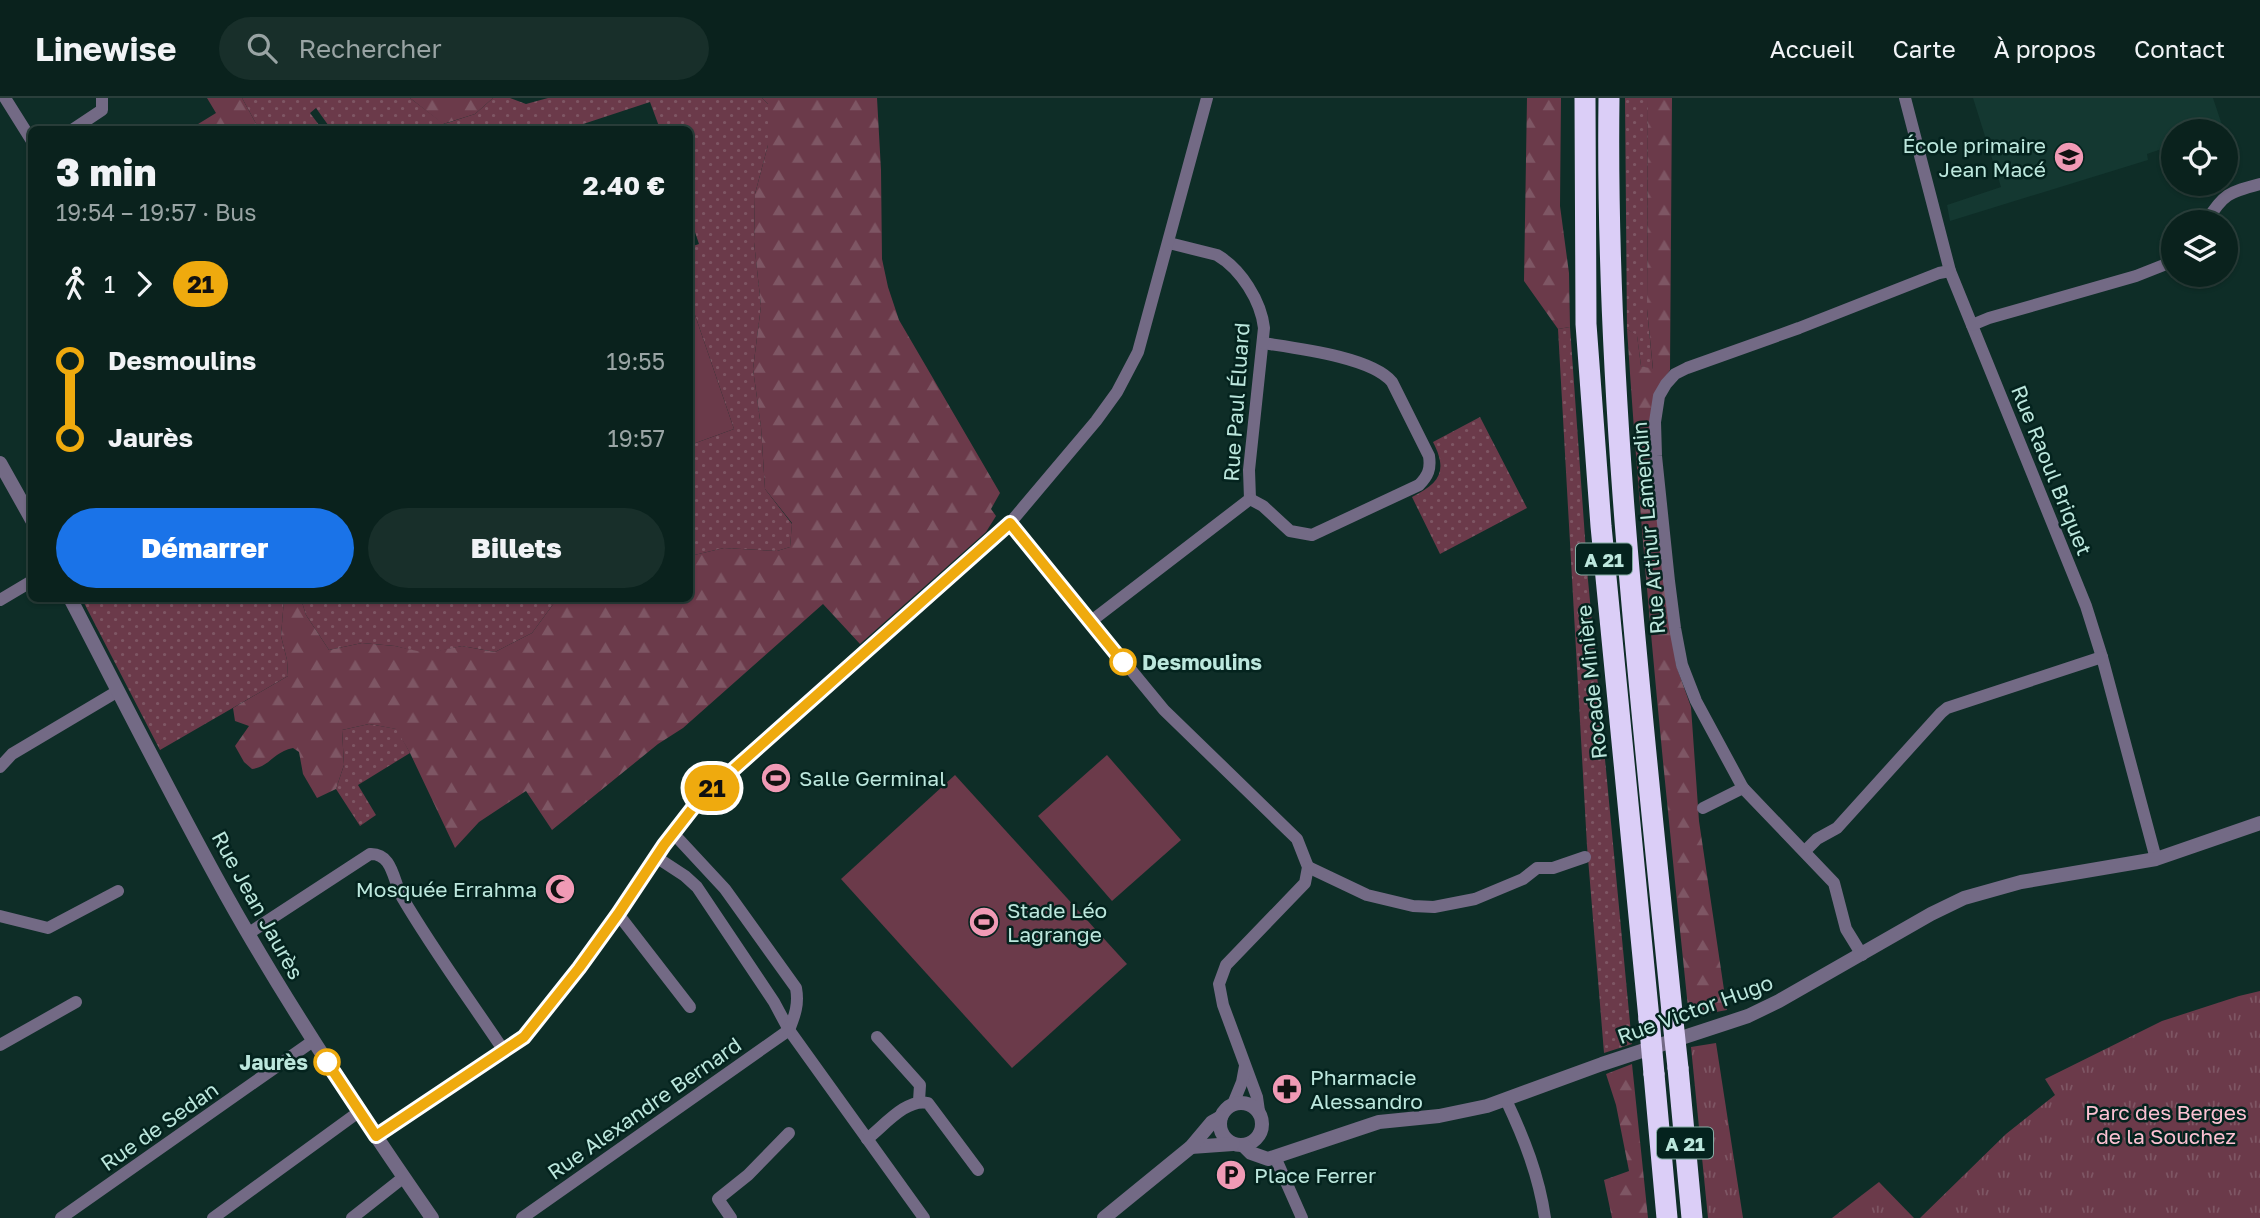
<!DOCTYPE html>
<html lang="fr">
<head>
<meta charset="utf-8">
<style>
  :root { --surface:#0a221d; --page:#182f2a; --text:#f1f3f6; --muted:#99a4a4; --line:#2a3f3b; --accent:#1a73e8 }
  body { margin:0; font-family:"Golos Text",sans-serif; background:var(--page); color:var(--text); height:100vh; display:flex; flex-direction:column; font-size:26px; white-space:nowrap }
  * { box-sizing:border-box; margin:0 }
  p { font-size:23px; color:var(--muted) }
  .icon { flex:none; width:38px; height:38px; fill:none; stroke:currentColor; stroke-width:2; stroke-linecap:round; stroke-linejoin:round }
  .map { position:relative; flex:1; overflow:hidden }
  .drawer { position:absolute; left:28px; top:28px; width:665px; height:476px; display:flex; flex-direction:column; background:var(--surface); border-radius:10px; box-shadow:0 2px 5px #0004,0 0 0 2px var(--line) }
  .drawer>* { flex:none }
  .badge { padding:0 14px; border-radius:23px; font-size:24px; line-height:46px }
  .tools { position:absolute; left:2161px; top:21px; display:grid; gap:14px }
  .tools a { display:grid; place-items:center; width:77px; height:77px; border-radius:50%; background:var(--surface); box-shadow:0 2px 5px #0004,0 0 0 2px var(--line); font-size:35px }
  .map>.badge { position:absolute; translate:-50% -50%; box-shadow:0 0 0 4px #fff }
  .legs { display:flex; align-items:center; gap:10px; height:77px; padding:0 28px; font-size:23px }
  .legs p { margin-inline-start:auto }
  .overview { display:flex; align-items:center; justify-content:space-between; height:119px; padding:0 28px }
  h1 { font-size:38px; font-weight:800; line-height:52px }
  .cta { display:flex; gap:14px; margin-top:auto; padding:14px 28px }
  .cta a { flex:1; height:80px; border-radius:42px; background:var(--accent); color:#fff; font-size:28px; font-weight:800; line-height:80px; text-align:center }
  .cta a+a { background:var(--page); color:var(--text) }
  ul { padding:0 28px; list-style:none }
  li { display:flex; align-items:center; gap:24px; height:77px; font-size:26px }
  li i { display:grid; place-items:center; width:10px; height:100%; margin:0 9px; background:currentColor }
  li i::after { content:''; width:18px; height:18px; margin:-9px; border:5px solid; border-radius:50%; background:var(--surface) }
  li p { margin-inline-start:auto }
  li:first-child i { background:linear-gradient(#0000 50%,currentColor 0) }
  li:last-child i { background:linear-gradient(currentColor 50%,#0000 0) }
  header { display:flex; align-items:center; gap:42px; box-sizing:border-box; height:98px; padding:0 35px; background:var(--surface); border-bottom:2px solid var(--line) }
  header strong { font-size:33px }
  nav { display:flex; gap:38px; margin-inline-start:auto; font-size:24px }
  .search { width:490px; height:63px; background:var(--page); display:flex; align-items:center; gap:18px; box-sizing:border-box; padding:0 24px; border-radius:38px; color:var(--muted); font-size:26px }
  .map>svg:first-child { display:block }
  .built { fill:#143831 }
  .grass { fill:url(#grass-dots) }
  .forest { fill:url(#forest-firs) }
  .park { fill:url(#park-tufts) }
  .pitch { fill:#6b3a4a }
  .lines { fill:none; stroke-linecap:round; stroke-linejoin:round }
  .minor { stroke:#736a85; stroke-width:12 }
  .tertiary { stroke:#736a85; stroke-width:14 }
  .motorway { stroke:#dbcef7; stroke-width:21 }
  .motorway-bridge { stroke:#dbcef7; stroke-width:21 }
  .line-1-casing { stroke:#fff; stroke-width:16 }
  .line-1 { stroke:#efaa0e; stroke-width:10 }
  .stop-1-dot { fill:#fff; stroke:#efaa0e; stroke-width:3.5 }
  .labels { text-anchor:middle; dominant-baseline:central; stroke-width:5; stroke-linejoin:round; paint-order:stroke }
  .shield { fill:#04231e; stroke:#85aca4; stroke-width:2 }
  .shield-label { font-size:19px; font-weight:bold; fill:#bce7dd }
  .poi-label { font-size:21px; fill:#bce7dd; stroke:#04231e; text-anchor:start }
  .street-label { font-size:21px; fill:#bce7dd; stroke:#04231e }
  .stop-label { font-size:21px; font-weight:bold; fill:#bce7dd; stroke:#04231e; text-anchor:start }
  .park-label { font-size:21px; fill:#fcc1d2; stroke:#04231e }
</style>
</head>
<body>
<header>
<strong>Linewise</strong>
<div class="search"><svg class="icon" aria-label="search" viewBox="0 0 24 24"><circle cx="10" cy="10" r="6"/><path d="M15 15l6 6"/></svg>Rechercher</div>
<nav><a>Accueil</a><a>Carte</a><a>À propos</a><a>Contact</a></nav>
</header>
<div class="map">
<svg width="2260" height="1120" viewBox="0 0 2260 1120">
  <defs>
    <pattern id="grass-dots" width="8" height="8" patternUnits="userSpaceOnUse" patternTransform="scale(1.75)"><rect width="8" height="8" fill="#6b3a4a"/><path d="M2 2h.1M6 6h.1" fill="none" stroke="#7e5664" stroke-width="1.8" stroke-linecap="round"/></pattern>
    <pattern id="forest-firs" width="22" height="20" patternUnits="userSpaceOnUse" patternTransform="scale(1.75)"><rect width="22" height="20" fill="#6b3a4a"/><path d="M5 1l3.5 6h-7zM16 11l3.5 6h-7z" fill="#7e5664"/></pattern>
    <pattern id="park-tufts" width="24" height="20" patternUnits="userSpaceOnUse" patternTransform="scale(1.75)"><rect width="24" height="20" fill="#6b3a4a"/><path d="M3 7l-1-3M5 7V3M7 7l1-3M15 17l-1-3M17 17v-4M19 17l1-3" fill="none" stroke="#7e5664"/></pattern>
  </defs>
  <rect width="100%" height="100%" fill="#0e2d27"/>
  <path class="built" d="M1973,0H2213L2223,30L2214,33H2174L2173,47L2147,56L2148,62L1950,123L1947,107L2001,89Z"/>
  <g class="grass">
    <path d="M242,0H410L444,26L475,16L493,0H510L526,6L548,0H762L768,6V47L755,96L754,144L761,208L753,271L761,329L765,391L792,426L790,449L777,453L724,450L690,458V347L734,331L694,214L690,215V149L699,146L690,119V32L660,31L650,4L568,31H331L316,10L310,15L322,31H259Z"/>
    <path d="M1625,0H1648L1647,211L1653,272L1641,268L1637,238L1627,231Z"/>
    <path d="M1570,229L1588,482L1632,946L1604,955L1587,748L1558,231Z"/>
    <path d="M1480,319L1527,410L1440,456L1412,399C1440,385 1448,373 1433,344Z"/>
    <path d="M162,500L284,501L281,538L287,562L288,578L160,652L82,501Z"/>
    <path d="M301,501H557L532,535L495,554L462,548L426,556L395,548L362,545L329,552L306,517Z"/>
    <path d="M369,626L397,631L410,655L358,687L376,717L360,728L336,691L344,667L342,632Z"/>
  </g>
  <g class="forest">
    <path d="M207,0H242L259,31H190L216,15Z"/>
    <path d="M410,0H493L475,16L443,26Z"/>
    <path d="M762,0H877L881,72L882,161L888,189L899,222L1000,395L991,411L996,418L986,434L860,546L823,506L683,630L658,646L552,732L526,693L479,724L455,750L410,655L396,631L369,626L342,632L344,667L336,691L317,700L303,676L299,654L293,650C273,654 271,668 252,671L244,664L235,648L249,628L235,623L233,610L288,578L287,562L281,538L284,501H301L306,517L329,552L362,545L395,548L426,555L462,548L495,554L532,535L557,501L690,500V458L724,450L777,453L790,449L792,425L765,391L761,329L753,271L761,208L754,144L755,96L768,47V6Z"/>
    <path d="M1527,0H1561L1560,108L1569,175L1570,229L1558,231L1524,183Z"/>
    <path d="M1648,0H1672L1670,272L1659,289L1652,305L1676,567L1691,609L1699,723L1727,912L1689,919C1665,690 1642,461 1627,231L1637,237L1641,268L1653,271L1647,211Z"/>
    <path d="M1632,966L1648,1120H1612L1604,1082L1629,1073L1616,1007L1606,976Z"/>
  </g>
  <g class="park">
    <path d="M2260,893V1120H1920L2006,1036L2055,997L2045,981L2162,923L2239,898Z"/>
    <path d="M1716,945L1743,1120H1708L1691,949Z"/>
    <path d="M1879,1084L1914,1120H1832Z"/>
  </g>
  <g class="pitch">
    <path d="M694,214L734,331L690,347V215Z"/>
    <path d="M1107,657L1181,742L1112,803L1038,718Z"/>
    <path d="M955,677L1127,866L1012,970L841,781Z"/>
  </g>
  <g class="lines">
    <g class="minor">
      <path d="M5,0L32,43"/>
      <path d="M1905,0L1950,173L2086,508L2102,559L2156,761"/>
      <path d="M72,32L102,12V0"/>
      <path d="M2206,124C2223,96 2229,94 2260,86"/>
      <path d="M1169,145L1217,157C1241,171 1261,203 1264,230L1249,372L1250,401"/>
      <path d="M1972,227L1989,220L2136,178L2174,163"/>
      <path d="M1250,401L1263,408L1290,433L1312,437L1419,387C1428,378 1431,371 1429,358L1392,284C1372,259 1295,250 1263,245"/>
      <path d="M1010,425L1164,612L1297,741L1308,769L1305,785L1226,867L1219,886L1223,907L1257,999L1259,1013"/>
      <path d="M0,502L32,483"/>
      <path d="M1090,524L1250,401"/>
      <path d="M0,669L12,656L118,593"/>
      <path d="M1703,710L1743,690"/>
      <path d="M1805,753L1817,741L1837,730L1941,615L1947,610L2102,559"/>
      <path d="M656,759L685,778L697,789L774,904L789,932L924,1120"/>
      <path d="M1308,769L1367,797L1413,808L1434,809L1475,801L1523,781L1537,770H1553L1585,759"/>
      <path d="M618,816L690,909"/>
      <path d="M0,818L48,830L118,793"/>
      <path d="M249,835L370,756C393,755 393,783 402,799C433,852 470,902 504,953"/>
      <path d="M1862,857L1846,831L1834,785L1743,690L1696,603L1682,567L1675,530L1669,483L1656,358L1655,324L1659,298L1666,286L1675,276L1687,270L1799,230L1939,175L1950,173"/>
      <path d="M877,939L920,987L919,1003"/>
      <path d="M0,947L76,904"/>
      <path d="M1506,1002C1524,1040 1539,1078 1545,1120"/>
      <path d="M1233,1006L1242,984L1245,968"/>
      <path d="M376,1038L524,939L579,870L664,747L699,702L1010,425L1096,323L1117,294L1138,254L1207,0"/>
      <path d="M867,1041C884,1028 906,1000 928,1005L978,1072"/>
      <path d="M1275,1059L1302,1120"/>
      <path d="M61,1120L313,943"/>
      <path d="M213,1120L360,1013"/>
      <path d="M352,1120L404,1079"/>
      <path d="M522,1120L789,932C795,917 799,906 796,890L725,791L673,735"/>
      <path d="M731,1120L718,1101L748,1077L789,1035"/>
    </g>
    <g class="tertiary">
      <path d="M0,365L32,422"/>
      <path d="M70,500C122,600 172,700 226,797C288,908 359,1015 432,1120"/>
      <circle cx="1241" cy="1026" r="21"/>
      <path d="M1243,1047L1251,1055L1268,1061L1379,1024L1439,1018L1487,1008L1602,966L1748,918L1779,903L1931,816L1964,800L2021,784L2156,761L2260,725"/>
      <path d="M1191,1049L1233,1046"/>
      <path d="M1104,1120L1191,1049L1212,1024L1221,1019"/>
    </g>
    <g class="motorway">
      <path d="M1585,0L1586,226L1601,428L1649,921"/>
      <path d="M1609,0C1605,304 1642,612 1672,914"/>
      <path d="M1678,970L1692,1120"/>
      <path d="M1654,976L1667,1120"/>
    </g>
    <g class="motorway-bridge">
      <path d="M1672,914L1678,970"/>
      <path d="M1649,921L1654,976"/>
    </g>
  </g>
  <g class="lines">
    <g class="line-1-casing">
      <path id="line-1" d="M327,964L376,1038L524,939L579,870L618,816L664,747L699,702L1010,425L1123,564"/>
    </g>
    <use href="#line-1" class="line-1"/>
  </g>
  <defs>
    <g id="school-disc" transform="scale(1.575)"><circle r="9.5" fill="#f09ab5" stroke="#04231e"/><path d="M0-5L7-2L0 1L-7-2ZM-4 1L0 2.5L4 1V4Q0 6-4 4Z" fill="#111"/></g>
    <g id="stadium-disc" transform="scale(1.575)"><circle r="9.5" fill="#f09ab5" stroke="#04231e"/><path d="M0-5a6.5 5 0 1 0 0 10a6.5 5 0 1 0 0-10ZM-3.5-1.8h7v3.6h-7Z" fill="#111"/></g>
    <g id="mosque-disc" transform="scale(1.575)"><circle r="9.5" fill="#f09ab5" stroke="#04231e"/><path d="M3.5-4.9A6 6 0 1 0 3.5 4.9A5 5 0 1 1 3.5-4.9Z" fill="#111"/></g>
    <g id="pharmacy-disc" transform="scale(1.575)"><circle r="9.5" fill="#f09ab5" stroke="#04231e"/><path d="M-2-6h4v4h4v4h-4v4h-4v-4h-4v-4h4Z" fill="#111"/></g>
    <g id="parking-disc" transform="scale(1.575)"><circle r="9.5" fill="#f09ab5" stroke="#04231e"/><path d="M-3.5-5.5H1a3.5 3.5 0 0 1 0 7H-1V5.5H-3.5ZM-1-3.4V-.6H.8a1.4 1.4 0 0 0 0-2.8Z" fill="#111"/></g>
  </defs>
  <g fill-rule="evenodd">
    <use href="#school-disc" x="2069" y="59"/>
    <use href="#stadium-disc" x="776" y="680"/>
    <use href="#mosque-disc" x="560" y="791"/>
    <use href="#stadium-disc" x="984" y="824"/>
    <use href="#pharmacy-disc" x="1287" y="991"/>
    <use href="#parking-disc" x="1231" y="1077"/>
  </g>
  <g class="stop-1-dot">
    <circle cx="1123" cy="564" r="12"/>
    <circle cx="327" cy="964" r="12"/>
  </g>
  <g class="labels">
    <g class="shield">
      <rect x="1576" y="445.5" width="56" height="31" rx="5"/>
      <rect x="1657" y="1029.5" width="56" height="31" rx="5"/>
    </g>
    <g class="shield-label">
      <text x="1604" y="461">A 21</text>
      <text x="1685" y="1045">A 21</text>
    </g>
    <g class="poi-label">
      <text x="2046" y="47" text-anchor="end">École primaire<tspan x="2046" dy="24">Jean Macé</tspan></text>
      <text x="799" y="680">Salle Germinal</text>
      <text x="537" y="791" text-anchor="end">Mosquée Errahma</text>
      <text x="1007" y="812">Stade Léo<tspan x="1007" dy="24">Lagrange</tspan></text>
      <text x="1310" y="979">Pharmacie<tspan x="1310" dy="24">Alessandro</tspan></text>
      <text x="1254" y="1077">Place Ferrer</text>
    </g>
    <g class="street-label">
      <text transform="translate(1236 304) rotate(-86)">Rue Paul Éluard</text>
      <text transform="translate(2052 372) rotate(68)">Rue Raoul Briquet</text>
      <text transform="translate(1648 430) rotate(-95)">Rue Arthur Lamendin</text>
      <text transform="translate(1591 584) rotate(-96)">Rocade Minière</text>
      <text transform="translate(258 807) rotate(61)">Rue Jean Jaurès</text>
      <text transform="translate(1695 911) rotate(-20)">Rue Victor Hugo</text>
      <text transform="translate(644 1010) rotate(-35)">Rue Alexandre Bernard</text>
      <text transform="translate(159 1028) rotate(-35)">Rue de Sedan</text>
    </g>
    <g class="stop-label">
      <text x="1142" y="564">Desmoulins</text>
      <text x="308" y="964" text-anchor="end">Jaurès</text>
    </g>
    <g class="park-label">
      <text x="2166" y="1014">Parc des Berges<tspan x="2166" dy="24">de la Souchez</tspan></text>
    </g>
  </g>
</svg>
<div class="tools">
<a><svg class="icon" aria-label="locate" viewBox="0 0 24 24"><circle cx="12" cy="12" r="6"/><path d="M12 2v4M12 18v4M2 12h4M18 12h4"/></svg></a>
<a><svg class="icon" aria-label="layers" viewBox="0 0 24 24"><path d="M12 4l9 5-9 5-9-5zM3 14l9 5 9-5"/></svg></a>
</div>
<b class="badge" style="left:712px;top:690px;background:#efaa0e;color:#111">21</b>
<section class="drawer">
<div class="overview"><div><h1>3 min</h1><p>19:54 – 19:57 · Bus</p></div><b>2.40 €</b></div>
<div class="legs"><svg class="icon" aria-label="walk" viewBox="0 0 24 24"><circle cx="13" cy="4" r="2"/><path d="M13 8l-2 6 4 7M11 14l-3 7M7 12l3-4h3l4 4"/></svg>1<svg class="icon" aria-label="forward" viewBox="0 0 24 24"><path d="M9 5l7 7-7 7"/></svg><b class="badge" style="background:#efaa0e;color:#111">21</b></div>
<ul>
<li><i style="color:#efaa0e"></i><b>Desmoulins</b><p>19:55</p></li>
<li><i style="color:#efaa0e"></i><b>Jaurès</b><p>19:57</p></li>
</ul>
<div class="cta"><a>Démarrer</a><a>Billets</a></div>
</section>
</div>
</body>
</html>
